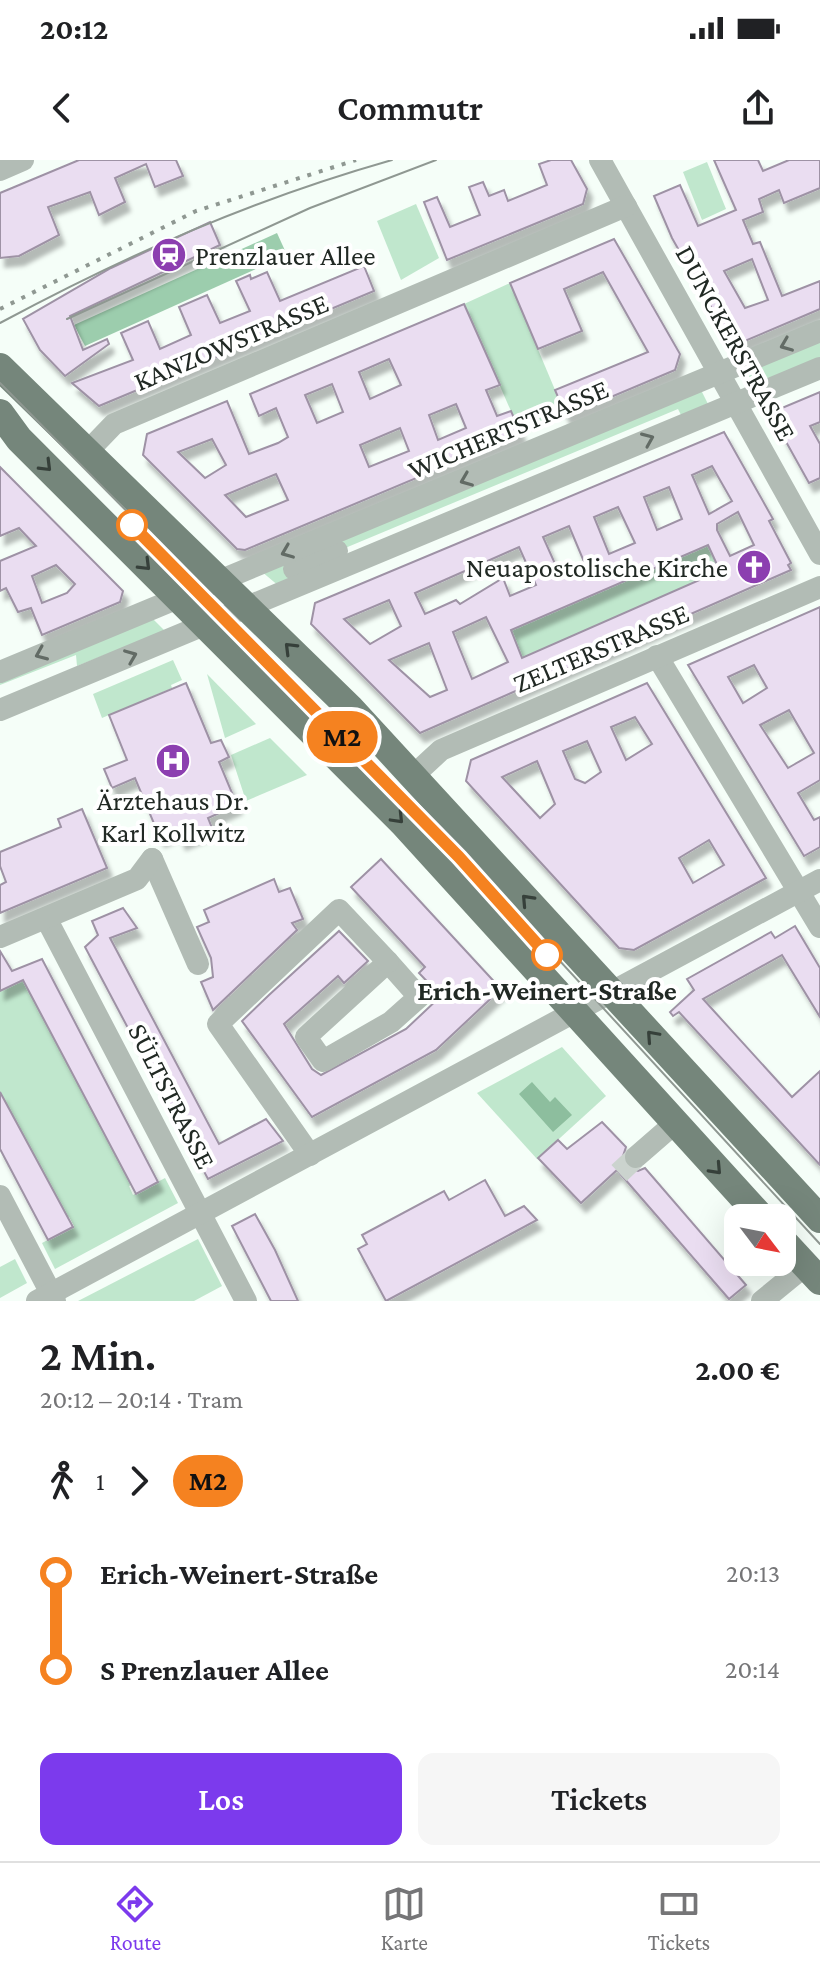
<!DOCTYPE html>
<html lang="de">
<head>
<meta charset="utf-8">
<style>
  :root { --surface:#fff; --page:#f6f6f6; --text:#202124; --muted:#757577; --line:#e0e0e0; --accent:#7c3aed }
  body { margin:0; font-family:"Crimson Pro",serif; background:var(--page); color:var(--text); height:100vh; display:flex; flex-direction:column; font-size:30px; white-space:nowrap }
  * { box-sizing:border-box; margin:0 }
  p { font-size:26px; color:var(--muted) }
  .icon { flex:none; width:44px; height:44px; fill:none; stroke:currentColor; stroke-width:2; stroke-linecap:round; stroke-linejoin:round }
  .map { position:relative; height:1141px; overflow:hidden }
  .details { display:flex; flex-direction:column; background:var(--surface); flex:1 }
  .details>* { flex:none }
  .badge { padding:0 16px; border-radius:26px; font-size:28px; line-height:52px }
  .needle { width:52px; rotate:122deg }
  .controls { position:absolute; left:724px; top:1044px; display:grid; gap:16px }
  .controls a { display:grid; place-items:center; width:72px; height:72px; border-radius:16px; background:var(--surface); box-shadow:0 8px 32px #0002; font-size:40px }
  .map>.badge { position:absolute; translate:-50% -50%; box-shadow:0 0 0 4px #fff }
  .legs { display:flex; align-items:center; gap:12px; height:88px; padding:0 40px; font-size:26px }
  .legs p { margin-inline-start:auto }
  .overview { display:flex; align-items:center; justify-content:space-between; height:136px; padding:0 40px }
  h1 { font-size:44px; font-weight:600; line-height:60px }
  .cta { display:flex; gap:16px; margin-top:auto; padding:16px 40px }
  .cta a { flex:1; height:92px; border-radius:16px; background:var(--accent); color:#fff; font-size:32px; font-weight:600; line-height:92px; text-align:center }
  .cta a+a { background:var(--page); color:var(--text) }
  ul { padding:0 40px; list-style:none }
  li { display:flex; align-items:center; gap:28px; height:96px; font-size:30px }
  li i { display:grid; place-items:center; width:12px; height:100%; margin:0 10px; background:currentColor }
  li i::after { content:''; width:20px; height:20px; margin:-10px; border:6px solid; border-radius:50%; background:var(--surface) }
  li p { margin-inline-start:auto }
  li:first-child i { background:linear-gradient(#0000 50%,currentColor 0) }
  li:last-child i { background:linear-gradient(currentColor 50%,#0000 0) }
  .status { display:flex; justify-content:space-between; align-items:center; height:56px; padding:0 40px; background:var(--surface); direction:ltr }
  .status svg { height:22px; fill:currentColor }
  header { display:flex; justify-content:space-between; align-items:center; height:104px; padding:0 40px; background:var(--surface); font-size:36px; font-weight:600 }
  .menu { display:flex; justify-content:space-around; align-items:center; height:112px; border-top:2px solid var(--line); background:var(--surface); font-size:22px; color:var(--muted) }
  .menu a { display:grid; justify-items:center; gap:4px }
  .menu .selected { color:var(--accent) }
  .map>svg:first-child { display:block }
  .green { fill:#c0e7cd; fill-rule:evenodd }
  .forest { fill:#9ccdad }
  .water { fill:#8dbe9e }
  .building { fill:#eaddf1; stroke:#9e92a5; stroke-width:2; fill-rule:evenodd; filter:url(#shadow) }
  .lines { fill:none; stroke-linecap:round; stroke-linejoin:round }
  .minor-tunnel { stroke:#cbd3ce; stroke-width:22; stroke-dasharray:22 11; stroke-linecap:butt }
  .minor { stroke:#b2bcb5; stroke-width:22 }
  .major { stroke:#75867b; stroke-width:28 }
  .tram { stroke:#8f9892; stroke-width:2 }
  .rail { stroke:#8f9892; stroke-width:4; stroke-dasharray:4 8; stroke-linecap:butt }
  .oneway { stroke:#626b65 }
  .oneway2 { stroke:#36403a }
  .line-1-casing { stroke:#fff; stroke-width:18 }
  .line-1 { stroke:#f58220; stroke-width:12 }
  .stop-1-dot { fill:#fff; stroke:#f58220; stroke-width:4 }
  .labels { text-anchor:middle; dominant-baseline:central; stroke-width:8; stroke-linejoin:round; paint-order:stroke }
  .poi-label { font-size:28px; fill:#212924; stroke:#fff; text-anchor:start }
  .street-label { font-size:28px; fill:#212924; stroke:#fff }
  .stop-label { font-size:28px; font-weight:bold; fill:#212924; stroke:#fff }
</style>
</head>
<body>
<div class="status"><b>20:12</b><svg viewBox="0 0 49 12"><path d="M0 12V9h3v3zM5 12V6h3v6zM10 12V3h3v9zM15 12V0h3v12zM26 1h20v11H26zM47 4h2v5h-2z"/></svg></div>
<header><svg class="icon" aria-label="back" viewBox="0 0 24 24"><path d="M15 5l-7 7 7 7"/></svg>Commutr<svg class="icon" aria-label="share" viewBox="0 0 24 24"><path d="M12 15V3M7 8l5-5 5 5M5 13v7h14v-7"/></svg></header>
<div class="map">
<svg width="820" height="1141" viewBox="0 0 820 1141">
  <defs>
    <filter id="shadow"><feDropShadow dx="5" dy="9" stdDeviation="2" flood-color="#0004"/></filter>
  </defs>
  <rect width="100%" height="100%" fill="#f5fef8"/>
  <g class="green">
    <path d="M707,2L726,49L702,60L683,12Z"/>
    <path d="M416,44L439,98L401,120L377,61Z"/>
    <path d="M510,123L566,256L521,274L464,144Z"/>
    <path d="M820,178V202L756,229L745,209Z"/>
    <path d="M701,230L710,248L280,427L261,411ZM678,249L681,255L340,397L338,391Z"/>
    <path d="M708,385L720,411L522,498L511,470Z"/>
    <path d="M152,458L165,471L77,506L76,495L0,525V522Z"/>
    <path d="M173,500L182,520L171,525L172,528L102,558L93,534Z"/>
    <path d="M207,514L256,564L225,578Z"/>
    <path d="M270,578L307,615L246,641L231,595Z"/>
    <path d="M24,815L26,825L132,1024L129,1026L133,1035L165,1018L178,1043L55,1109L42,1083L74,1066L69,1057L65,1059L0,932V831L14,825Z"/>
    <path d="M562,887L606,936L537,999L477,933Z"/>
    <path d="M198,1079L222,1126L194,1141H78Z"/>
    <path d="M15,1099L27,1123L0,1138V1107Z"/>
  </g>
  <path class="forest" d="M277,73L287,95L85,186L74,165Z"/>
  <path class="water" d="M532,922L550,942L555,937L572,955L553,972L519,934Z"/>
  <g class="building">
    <path d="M79,0H176L183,16L155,27L146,4L115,18L125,42L99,55L90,32L48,47L59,75L19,96L0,98V33Z"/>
    <path d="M551,0H571L587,29L583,44L447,100L424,42L437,37L450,67L480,55L469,27L483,22L489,36L504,30L508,41L547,25L539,4Z"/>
    <path d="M714,0H758L763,11L789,0H820V28L784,43L779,30L759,39L763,52L743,60L753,84L760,82L782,136L820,121V149L733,186L672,78L654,36L680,25L698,66L736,50ZM752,99L768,140L745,148L724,111Z"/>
    <path d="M210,62L220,85L70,156L83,190L107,179L109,184L65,216L40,190L23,159L111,108Z"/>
    <path d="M614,79L680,194L675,210L566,256L555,230L648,192L603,112L564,129L582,171L538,189L510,123Z"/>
    <path d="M364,106L374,131L99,246L72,223L133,200L121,173L148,161L160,189L191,175L179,147L207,135L220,163L250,151L236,121L250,115L251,119L267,112L280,141Z"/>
    <path d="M464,144L500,225L486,230L497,256L511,251L521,274L245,390L237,389L143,295L147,274L227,241L249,294L278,283L288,277L276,248L259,256L250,234ZM389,199L401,225L370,239L359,212ZM332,224L343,252L317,263L305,235ZM456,244L466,268L438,280L429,255ZM400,268L409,291L369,307L360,285ZM212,279L226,305L205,318L178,292ZM276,314L288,340L246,357L225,335Z"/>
    <path d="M820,232V262L810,266L820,284V318L809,323L770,253Z"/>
    <path d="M724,272L773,359L769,361L791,403L788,405L791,410L784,413L420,573L311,464L315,443ZM712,306L732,341L709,354L692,315ZM669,327L682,359L657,370L644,337ZM618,347L635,383L609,394L594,357ZM738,352L754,385L730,396L717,370V364ZM569,366L585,404L560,415L543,377ZM708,385L720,411L522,498L511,470ZM519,387L536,425L510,436L503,418L460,444L456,440L425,454L415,433ZM389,440L401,466L370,484L344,459ZM486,457L508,502L472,519L453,472ZM429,483L447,530L430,537L389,500Z"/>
    <path d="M0,307L123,431L120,442L42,475L31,448L18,452L6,428L0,431V401L36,386L19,368L0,376ZM56,405L75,424L67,433L42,443L32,416Z"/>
    <path d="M820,447V620L798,633L814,660L820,657V687L804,696L688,505ZM754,505L767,528L743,543L728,517ZM789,550L814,593L788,608L760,565Z"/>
    <path d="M186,523L211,583L221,580L229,597L219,602L237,645L208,658L212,668L181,681L177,670L160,678L135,618L112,628L104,609L127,600L109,555Z"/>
    <path d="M647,523L766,718L634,790L619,788L466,621L471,600ZM635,557L652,584L626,600L611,567ZM587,581L601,612L585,623L575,619L563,591ZM537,601L555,644L540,658L502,617ZM709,680L724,705L693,723L679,698Z"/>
    <path d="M82,649L107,708L0,753V725L6,722L0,706V692L61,667L58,659Z"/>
    <path d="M381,699L501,829L436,890L312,957L242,861L269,835L339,771L368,801L344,823L338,816L284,864L312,909L321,915L406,869L441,836L419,813L425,807L351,727Z"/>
    <path d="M274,719L279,732L290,728L303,759L292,763L297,770L213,850L201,822L213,817L211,798L197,767L209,762L204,750Z"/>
    <path d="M123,748L137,768L110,778L219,984L266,959L283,981L208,1019L85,787L98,775L92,761Z"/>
    <path d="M795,766L820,808V857L782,795L703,839L792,937L820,911V1005L679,852L673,856L670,852L694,830L687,819L771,772L775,778Z"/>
    <path d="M0,791L12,811L42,799L158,1022L136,1034L23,820L0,831Z"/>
    <path d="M0,932L73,1067L48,1080L0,989Z"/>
    <path d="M602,962L626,987L622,999L626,1007L638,1011L645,1008L746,1125L729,1139L617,1010L581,1043L538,998L558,980L567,989Z"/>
    <path d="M485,1020L505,1056L524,1046L537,1060L386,1141L358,1089L367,1084L362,1075L444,1031L449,1040Z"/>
    <path d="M255,1054L275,1090L298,1141H271L232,1066Z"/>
  </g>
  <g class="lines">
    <path class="minor-tunnel" d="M619,1013L636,997"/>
    <g class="minor">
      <path d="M600,0L820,394"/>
      <path d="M0,10L23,0"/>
      <path d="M89,290L114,264L626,46"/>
      <path d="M294,409L337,391"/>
      <path d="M657,496L820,767"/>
      <path d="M0,512L820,171"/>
      <path d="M0,550L820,208"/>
      <path d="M413,616L441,590L820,427"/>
      <path d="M152,699L198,804"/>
      <path d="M46,758L246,1141"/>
      <path d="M0,777L137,719L152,699"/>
      <path d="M388,802L419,837L391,862L323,901L306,877Z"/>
      <path d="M310,995L218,864L339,750L388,802"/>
      <path d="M636,997L674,964"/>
      <path d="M0,1036L55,1141"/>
      <path d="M37,1141L820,720"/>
      <path d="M762,1141L806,1105"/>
    </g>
    <g class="major">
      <path d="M0,207L350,548L820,1059"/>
      <path d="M0,253L19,279L403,663L762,1058"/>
      <path d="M782,1080L820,1121"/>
    </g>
    <g class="tram">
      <path d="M67,159L310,48L436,0"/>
      <path d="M0,163C129,94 251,40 392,0"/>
      <path d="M0,223L411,639L820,1084"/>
    </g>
    <path class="rail" d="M0,149L196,51L356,0"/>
  </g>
  <defs><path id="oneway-chevron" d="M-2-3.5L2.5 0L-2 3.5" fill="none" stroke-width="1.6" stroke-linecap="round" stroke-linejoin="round" transform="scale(2)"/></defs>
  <g class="oneway">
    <use href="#oneway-chevron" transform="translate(786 185) rotate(158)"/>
    <use href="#oneway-chevron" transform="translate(648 279) rotate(-23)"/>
    <use href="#oneway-chevron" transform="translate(466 320) rotate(158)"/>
    <use href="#oneway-chevron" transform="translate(287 392) rotate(158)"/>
    <use href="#oneway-chevron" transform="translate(41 494) rotate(157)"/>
    <use href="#oneway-chevron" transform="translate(131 496) rotate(-22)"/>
  </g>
  <g class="oneway2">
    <use href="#oneway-chevron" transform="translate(46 306) rotate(45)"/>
    <use href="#oneway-chevron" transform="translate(145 405) rotate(45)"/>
    <use href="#oneway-chevron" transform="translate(290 488) rotate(-135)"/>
    <use href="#oneway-chevron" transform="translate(398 658) rotate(46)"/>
    <use href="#oneway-chevron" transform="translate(527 740) rotate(-133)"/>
    <use href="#oneway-chevron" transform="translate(652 876) rotate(-132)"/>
    <use href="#oneway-chevron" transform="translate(716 1009) rotate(47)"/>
  </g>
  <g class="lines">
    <g class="line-1-casing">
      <path id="line-1" d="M132,365L459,697L547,795"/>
    </g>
    <use href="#line-1" class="line-1"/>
  </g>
  <defs>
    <g id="station-disc" transform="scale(1.8)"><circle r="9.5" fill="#8c3fb0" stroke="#fff"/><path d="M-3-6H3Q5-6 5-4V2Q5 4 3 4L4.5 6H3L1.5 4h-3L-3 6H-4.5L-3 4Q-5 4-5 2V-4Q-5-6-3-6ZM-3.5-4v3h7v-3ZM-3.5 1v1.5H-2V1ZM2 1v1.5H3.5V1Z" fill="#fff"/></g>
    <g id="church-disc" transform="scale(1.8)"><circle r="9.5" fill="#8c3fb0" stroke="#fff"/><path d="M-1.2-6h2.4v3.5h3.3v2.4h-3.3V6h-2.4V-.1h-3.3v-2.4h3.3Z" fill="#fff"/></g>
    <g id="hospital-disc" transform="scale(1.8)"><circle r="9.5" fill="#8c3fb0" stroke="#fff"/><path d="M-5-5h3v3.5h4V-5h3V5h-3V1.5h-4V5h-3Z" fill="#fff"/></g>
  </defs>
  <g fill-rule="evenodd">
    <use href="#station-disc" x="169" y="95"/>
    <use href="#church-disc" x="754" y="407"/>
    <use href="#hospital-disc" x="173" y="601"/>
  </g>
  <g class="stop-1-dot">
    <circle cx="132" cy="365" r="14"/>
    <circle cx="547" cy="795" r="14"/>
  </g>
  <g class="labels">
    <g class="poi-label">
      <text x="195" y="95">Prenzlauer Allee</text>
      <text x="728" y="407" text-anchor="end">Neuapostolische Kirche</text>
      <text x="173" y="640" text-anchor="middle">Ärztehaus Dr.<tspan x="173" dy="32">Karl Kollwitz</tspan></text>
    </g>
    <g class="street-label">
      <text transform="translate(231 182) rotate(-23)">KANZOWSTRASSE</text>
      <text transform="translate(736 183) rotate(61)">DUNCKERSTRASSE</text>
      <text transform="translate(508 269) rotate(-23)">WICHERTSTRASSE</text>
      <text transform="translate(601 488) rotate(-23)">ZELTERSTRASSE</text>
      <text transform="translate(172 936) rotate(63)">SÜLTSTRASSE</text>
    </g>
    <g class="stop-label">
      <text x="547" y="830">Erich-Weinert-Straße</text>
    </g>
  </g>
</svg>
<div class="controls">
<a><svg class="needle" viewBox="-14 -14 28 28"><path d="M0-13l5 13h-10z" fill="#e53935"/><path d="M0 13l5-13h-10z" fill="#757577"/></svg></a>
</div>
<b class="badge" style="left:342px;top:577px;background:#f58220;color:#111">M2</b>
</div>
<section class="details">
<div class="overview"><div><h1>2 Min.</h1><p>20:12 – 20:14 · Tram</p></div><b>2.00 €</b></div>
<div class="legs"><svg class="icon" aria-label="walk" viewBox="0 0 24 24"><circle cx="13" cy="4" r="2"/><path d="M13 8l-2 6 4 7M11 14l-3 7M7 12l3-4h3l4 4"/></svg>1<svg class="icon" aria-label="forward" viewBox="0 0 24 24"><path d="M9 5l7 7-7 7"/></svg><b class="badge" style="background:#f58220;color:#111">M2</b></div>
<ul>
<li><i style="color:#f58220"></i><b>Erich-Weinert-Straße</b><p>20:13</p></li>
<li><i style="color:#f58220"></i><b>S Prenzlauer Allee</b><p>20:14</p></li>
</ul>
<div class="cta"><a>Los</a><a>Tickets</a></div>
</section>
<nav class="menu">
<a class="selected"><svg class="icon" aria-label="directions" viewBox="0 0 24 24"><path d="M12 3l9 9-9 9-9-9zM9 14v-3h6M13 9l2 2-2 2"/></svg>Route</a>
<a><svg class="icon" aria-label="map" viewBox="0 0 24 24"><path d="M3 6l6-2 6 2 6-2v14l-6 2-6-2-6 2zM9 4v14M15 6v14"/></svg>Karte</a>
<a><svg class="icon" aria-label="tickets" viewBox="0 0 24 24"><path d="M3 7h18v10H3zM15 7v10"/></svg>Tickets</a>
</nav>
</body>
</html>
